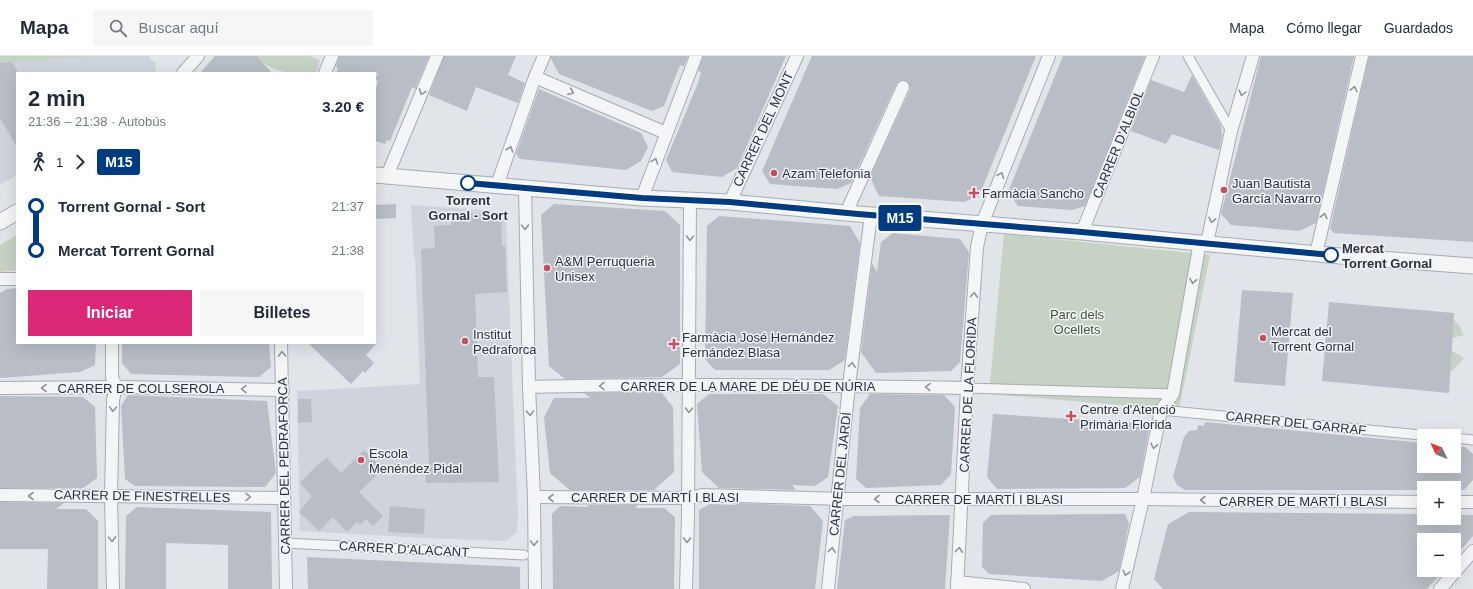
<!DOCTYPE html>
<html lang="es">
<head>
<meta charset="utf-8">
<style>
  :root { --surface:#fff; --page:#f6f6f7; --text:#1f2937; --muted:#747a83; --line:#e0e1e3; --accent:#db2777 }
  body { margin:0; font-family:Arial,sans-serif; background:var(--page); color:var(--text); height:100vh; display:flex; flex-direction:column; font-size:15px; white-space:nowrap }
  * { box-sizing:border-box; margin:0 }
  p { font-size:13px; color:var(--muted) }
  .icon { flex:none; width:22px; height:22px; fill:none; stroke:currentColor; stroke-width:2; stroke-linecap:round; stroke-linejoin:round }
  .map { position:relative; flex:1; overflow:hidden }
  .panel { position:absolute; left:16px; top:16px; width:360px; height:272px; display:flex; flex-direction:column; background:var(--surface); border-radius:0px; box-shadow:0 4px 16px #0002 }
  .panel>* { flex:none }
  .badge { padding:0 8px; border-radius:3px; font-size:14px; line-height:26px }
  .needle { width:26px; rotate:313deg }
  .fabs { position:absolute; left:1417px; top:373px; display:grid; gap:8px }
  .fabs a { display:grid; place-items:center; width:44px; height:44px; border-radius:0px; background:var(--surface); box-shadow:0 4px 16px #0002; font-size:20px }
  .map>.badge { position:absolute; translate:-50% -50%; box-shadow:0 0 0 2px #fff }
  .legs { display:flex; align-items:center; gap:6px; height:44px; padding:0 12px; font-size:13px }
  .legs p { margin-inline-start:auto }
  .summary { display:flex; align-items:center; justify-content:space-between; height:68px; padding:0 12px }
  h1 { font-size:22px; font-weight:700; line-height:30px }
  .primary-button { display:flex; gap:8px; margin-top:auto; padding:8px 12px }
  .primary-button a { flex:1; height:46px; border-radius:0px; background:var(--accent); color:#fff; font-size:16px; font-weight:700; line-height:46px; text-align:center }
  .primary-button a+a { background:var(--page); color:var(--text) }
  ul { padding:0 12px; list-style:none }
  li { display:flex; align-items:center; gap:14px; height:44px; font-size:15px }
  li i { display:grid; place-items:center; width:6px; height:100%; margin:0 5px; background:currentColor }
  li i::after { content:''; width:10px; height:10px; margin:-5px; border:3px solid; border-radius:50%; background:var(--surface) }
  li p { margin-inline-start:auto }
  li:first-child i { background:linear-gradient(#0000 50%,currentColor 0) }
  li:last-child i { background:linear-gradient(currentColor 50%,#0000 0) }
  header { display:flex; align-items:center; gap:24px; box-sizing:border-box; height:56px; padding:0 20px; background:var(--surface); border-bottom:1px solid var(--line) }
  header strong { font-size:19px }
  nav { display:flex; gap:22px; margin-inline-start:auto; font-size:14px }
  .search { width:280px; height:36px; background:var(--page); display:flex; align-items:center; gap:10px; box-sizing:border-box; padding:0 14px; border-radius:0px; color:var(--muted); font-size:15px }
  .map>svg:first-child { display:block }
  .built { fill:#cfd3db }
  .green { fill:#c6d2c3 }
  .building { fill:#b9bdc5 }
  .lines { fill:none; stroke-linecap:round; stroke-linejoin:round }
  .pedestrian-casing { stroke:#a7abb3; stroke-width:11 }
  .minor-casing { stroke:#a7abb3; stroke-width:14 }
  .tertiary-casing { stroke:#a7abb3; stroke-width:17 }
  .pedestrian { stroke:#f4f5f7; stroke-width:9 }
  .minor { stroke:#f4f5f7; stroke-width:12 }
  .tertiary { stroke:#f4f5f7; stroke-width:15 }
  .oneway { stroke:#90949b }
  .line-1-casing { stroke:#fff; stroke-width:9 }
  .line-1 { stroke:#003b80; stroke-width:6 }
  .poi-dot { fill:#c54f5f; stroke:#f1f3f6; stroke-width:1.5 }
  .stop-1-dot { fill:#fff; stroke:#003b80; stroke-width:2 }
  .labels { text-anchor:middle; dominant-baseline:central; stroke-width:3; stroke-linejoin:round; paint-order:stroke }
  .street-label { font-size:13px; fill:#2b323f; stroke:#f1f3f6 }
  .poi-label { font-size:13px; fill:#2b323f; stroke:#f1f3f6; text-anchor:start }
  .stop-label { font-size:13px; font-weight:bold; fill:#2b323f; stroke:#f1f3f6 }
  .park-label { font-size:13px; fill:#3f5a39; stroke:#f1f3f6 }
</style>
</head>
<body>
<header>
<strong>Mapa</strong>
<div class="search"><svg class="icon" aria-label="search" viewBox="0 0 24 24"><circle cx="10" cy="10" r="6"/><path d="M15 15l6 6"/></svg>Buscar aquí</div>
<nav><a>Mapa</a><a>Cómo llegar</a><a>Guardados</a></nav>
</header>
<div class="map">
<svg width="1473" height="533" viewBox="0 0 1473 533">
  <rect width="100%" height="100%" fill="#e1e4e9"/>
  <g class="built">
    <path d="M104,0H150V5H155L156,17H17V119L0,129V7Z"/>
    <path d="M411,149L496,155L506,165L518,463L517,476L506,485L424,482L300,475L297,335L420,328L415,202H414Z"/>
  </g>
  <g class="green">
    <path d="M0,0H104L0,7Z"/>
    <path d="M256,0H310L320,4L316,17C291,17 275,19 256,0Z"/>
    <path d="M1004,178L1210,199L1179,354L989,338Z"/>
    <path d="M17,179V214L0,216V189Z"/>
    <path d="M1453,263L1459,269L1464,279L1452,282Z"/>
    <path d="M1452,295L1464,302L1454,313L1449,316L1448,299Z"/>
  </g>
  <g class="building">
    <path d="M215,0H257L272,17H200Z"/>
    <path d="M339,0H429L415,33L412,31L390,85L387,84L385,88L375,85V35L378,25L375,24L378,17H336L338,12L336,11Z"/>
    <path d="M444,0H516L508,19L525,27L518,47L476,31L467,55L429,39Z"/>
    <path d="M551,0H688L684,10L680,9L664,50L652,55L559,18L551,3Z"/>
    <path d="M703,0H786L737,112L722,121L672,116L666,104L698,27L701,16L698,15Z"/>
    <path d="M812,0H1036L979,140L964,146L879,140L870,121L910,34L909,27L903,24L899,25L896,28L851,127L837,133L770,128L762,115Z"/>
    <path d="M1063,0H1145L1085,150L1072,154L1018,150L1008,136Z"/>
    <path d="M1261,0H1354L1316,167L1299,175L1231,169L1221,158Z"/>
    <path d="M1369,0H1473V186L1334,177L1330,173Z"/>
    <path d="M12,6L17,14V91L0,62V7Z"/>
    <path d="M1192,19L1221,70L1222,80L1219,94L1172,78L1166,88L1131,75L1151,24L1184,36Z"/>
    <path d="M539,33L641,77L648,91L641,105L626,114L520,103L516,98Z"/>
    <path d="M396,148V162L375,163V149Z"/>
    <path d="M554,148L665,155L680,169V308L662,321L565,323L549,310L541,159Z"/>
    <path d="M454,156L501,160L502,190H505L507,236L475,238L478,321H494L499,426L426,427L425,410L429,409L421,193L435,192L434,170L451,169V163L453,162Z"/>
    <path d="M719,160L850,170L860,187L845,304L829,314H715L705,303L707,170Z"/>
    <path d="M893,177L960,183L969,196L960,306L951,315L876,317L861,296L872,207L877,216L881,186Z"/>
    <path d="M17,232V287H96L95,309L80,316L0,322V237L7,233Z"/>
    <path d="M1242,234L1293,237L1285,330L1234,326Z"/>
    <path d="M1329,246L1454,257L1449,337L1322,325Z"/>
    <path d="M122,287H269L271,311L259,321L131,318L122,307Z"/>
    <path d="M308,287H377L366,299L374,307L365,317L363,315L351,328Z"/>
    <path d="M661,336L673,351L674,416L654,434H570L550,417L544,361L554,342H590L584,337Z"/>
    <path d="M709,338H823L838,350L828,421L815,430L792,429L796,434L719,432L702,416L697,348Z"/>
    <path d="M870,338L944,339L955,351L951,418L941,429L866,432L856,423L860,352Z"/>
    <path d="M128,339L267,345L276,417L265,431L135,430L125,423L121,350Z"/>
    <path d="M0,340L83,341L95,351L97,422L83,432H0Z"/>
    <path d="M298,343H311L312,366L298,367Z"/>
    <path d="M993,358L1150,368L1140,421L1125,432L997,433L987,421Z"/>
    <path d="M1205,366L1424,387V410H1454V390L1465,391L1473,398V424L1464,434H1454V432H1424V434H1185L1177,429L1173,421L1184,381L1189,375L1197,374L1198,369L1204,370Z"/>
    <path d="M364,394L383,413L359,436L383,460L373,470L366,463L360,469L357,466L347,476L333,461L319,475L299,456L312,440L300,427L316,410L327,402L341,417Z"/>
    <path d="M0,446L64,447L56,453H86L98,465V533H47L48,493H0Z"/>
    <path d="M735,447L810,450L823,465L815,533H699V454L710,448L736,449Z"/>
    <path d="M587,449H638L635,452H664L675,461L674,533H553L552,458L560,450L589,451Z"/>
    <path d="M390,450L425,453L424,478L388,476Z"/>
    <path d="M137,451L271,456L272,533H228V489L166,487V533H125L126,460Z"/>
    <path d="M1189,456L1424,458V462H1454V459H1473V480L1454,502V484H1424V514H1444L1427,533H1163L1154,523L1168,468Z"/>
    <path d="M1125,458L1129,468L1119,515L1102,525L989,518L982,511L983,467L991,459Z"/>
    <path d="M950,459L945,533H837L845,464L854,460Z"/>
    <path d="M307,501L520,511V533H308Z"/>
  </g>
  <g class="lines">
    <g class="pedestrian-casing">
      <g id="pedestrian">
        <path d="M1188,0L1231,75"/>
        <path d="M967,332L1173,338"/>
        <path d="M1161,354L1431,380"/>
        <path d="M1454,382L1473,384"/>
        <path d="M285,487L524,499"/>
      </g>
    </g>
    <g class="minor-casing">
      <g id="minor">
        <path d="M183,17L198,0"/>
        <path d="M325,17L332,0"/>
        <path d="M535,21L666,77"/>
        <path d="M387,120L437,0"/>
        <path d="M497,129L535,21L544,0"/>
        <path d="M525,132L529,331L534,441L535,533"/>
        <path d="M642,142L696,0"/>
        <path d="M730,146L797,0"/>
        <path d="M846,157L903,31"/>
        <path d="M1082,176L1153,0"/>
        <path d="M1207,187L1231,75L1253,0"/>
        <path d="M1316,198L1362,0"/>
        <path d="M0,223H17"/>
        <path d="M112,287V321L116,331L113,344L111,440L113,533"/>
        <path d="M281,287L286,533"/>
        <path d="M529,331C675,327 821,329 967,332"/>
        <path d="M0,332L119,331L283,334"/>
        <path d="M0,439L284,442"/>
        <path d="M534,441L688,442L702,439L845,443H1143L1424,446"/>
        <path d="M1454,446H1473"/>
        <path d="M957,526L1024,533"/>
        <path d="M686,533L688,460L690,143"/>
        <path d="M828,533L849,329L871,159"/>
        <path d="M957,533L967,332L977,191L982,168L1049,0"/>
        <path d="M1122,533L1143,443L1161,354L1173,338L1200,186"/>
        <path d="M1440,533L1473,495"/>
      </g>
    </g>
    <g class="tertiary-casing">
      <g id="tertiary">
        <path d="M375,119L642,142L730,146L846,157L1082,176L1340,200L1473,210"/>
        <path d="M0,166L17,156"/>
      </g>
    </g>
    <use href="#pedestrian" class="pedestrian"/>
    <use href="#minor" class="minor"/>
    <use href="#tertiary" class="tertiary"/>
  </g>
  <defs><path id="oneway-chevron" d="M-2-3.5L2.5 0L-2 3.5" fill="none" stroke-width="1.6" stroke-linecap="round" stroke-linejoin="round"/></defs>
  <g class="oneway">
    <use href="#oneway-chevron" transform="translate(1354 33) rotate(-77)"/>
    <use href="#oneway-chevron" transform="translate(422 36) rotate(112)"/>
    <use href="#oneway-chevron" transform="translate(571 36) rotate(23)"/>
    <use href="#oneway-chevron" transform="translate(1242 37) rotate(106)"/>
    <use href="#oneway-chevron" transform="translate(510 93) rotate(-71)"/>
    <use href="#oneway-chevron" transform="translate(655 105) rotate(-69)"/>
    <use href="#oneway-chevron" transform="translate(1001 119) rotate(-68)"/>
    <use href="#oneway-chevron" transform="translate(1324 160) rotate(-77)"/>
    <use href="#oneway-chevron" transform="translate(1212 164) rotate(102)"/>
    <use href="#oneway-chevron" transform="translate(525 171) rotate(89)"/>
    <use href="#oneway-chevron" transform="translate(690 182) rotate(90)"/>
    <use href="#oneway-chevron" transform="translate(1193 225) rotate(100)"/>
    <use href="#oneway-chevron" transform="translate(974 239) rotate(-86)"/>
    <use href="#oneway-chevron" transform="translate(282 298) rotate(-92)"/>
    <use href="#oneway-chevron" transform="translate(852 309) rotate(-82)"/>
    <use href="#oneway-chevron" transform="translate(602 330) rotate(179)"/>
    <use href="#oneway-chevron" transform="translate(928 331) rotate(-178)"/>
    <use href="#oneway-chevron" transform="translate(44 332) rotate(180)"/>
    <use href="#oneway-chevron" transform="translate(244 333) rotate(-179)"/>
    <use href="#oneway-chevron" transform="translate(113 353) rotate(91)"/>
    <use href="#oneway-chevron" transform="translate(689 354) rotate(91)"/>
    <use href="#oneway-chevron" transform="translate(530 357) rotate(88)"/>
    <use href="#oneway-chevron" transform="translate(1154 390) rotate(101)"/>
    <use href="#oneway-chevron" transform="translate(31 440) rotate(-180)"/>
    <use href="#oneway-chevron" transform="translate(248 441) rotate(1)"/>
    <use href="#oneway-chevron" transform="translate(551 442) rotate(-180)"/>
    <use href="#oneway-chevron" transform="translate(877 443) rotate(-180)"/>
    <use href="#oneway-chevron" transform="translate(1203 444) rotate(-180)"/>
    <use href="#oneway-chevron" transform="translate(112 483) rotate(89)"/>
    <use href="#oneway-chevron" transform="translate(687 484) rotate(91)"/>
    <use href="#oneway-chevron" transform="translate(534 487) rotate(90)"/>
    <use href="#oneway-chevron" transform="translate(832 494) rotate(-84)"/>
    <use href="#oneway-chevron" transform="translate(959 494) rotate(-86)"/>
    <use href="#oneway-chevron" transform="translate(1126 517) rotate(104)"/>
  </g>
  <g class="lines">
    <g class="line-1-casing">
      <path id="line-1" d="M468,127L642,142L730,146L858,158L1082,176L1331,199"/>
    </g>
    <use href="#line-1" class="line-1"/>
  </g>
  <g class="poi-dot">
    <circle cx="774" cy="117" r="4"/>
    <circle cx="1224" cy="134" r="4"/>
    <path d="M972 131h4v4h4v4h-4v4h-4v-4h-4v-4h4z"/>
    <circle cx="547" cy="212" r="4"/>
    <circle cx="1263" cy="282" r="4"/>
    <circle cx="465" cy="285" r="4"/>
    <path d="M672 282h4v4h4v4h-4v4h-4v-4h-4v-4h4z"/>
    <path d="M1069 354h4v4h4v4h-4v4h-4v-4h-4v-4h4z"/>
    <circle cx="361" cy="404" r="4"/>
  </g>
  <g class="stop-1-dot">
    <circle cx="468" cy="127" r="7"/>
    <circle cx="1331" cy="199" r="7"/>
  </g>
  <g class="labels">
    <g class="street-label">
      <text transform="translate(763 73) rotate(-65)">CARRER DEL MONT</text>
      <text transform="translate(1118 88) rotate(-68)">CARRER D'ALBIOL</text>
      <text x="748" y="330">CARRER DE LA MARE DE DÉU DE NÚRIA</text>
      <text x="141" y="332">CARRER DE COLLSEROLA</text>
      <text transform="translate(968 339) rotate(-87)">CARRER DE LA FLORIDA</text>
      <text transform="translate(1296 367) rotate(6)">CARRER DEL GARRAF</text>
      <text transform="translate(284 410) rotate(-91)">CARRER DEL PEDRAFORCA</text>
      <text transform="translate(840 418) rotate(-84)">CARRER DEL JARDÍ</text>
      <text transform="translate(142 440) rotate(1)">CARRER DE FINESTRELLES</text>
      <text x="655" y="441">CARRER DE MARTÍ I BLASI</text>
      <text x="979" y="443">CARRER DE MARTÍ I BLASI</text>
      <text x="1303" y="445">CARRER DE MARTÍ I BLASI</text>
      <text transform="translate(404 493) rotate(3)">CARRER D'ALACANT</text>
    </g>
    <g class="poi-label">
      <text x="782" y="117">Azam Telefonia</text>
      <text x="1232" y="127">Juan Bautista<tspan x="1232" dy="15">García Navarro</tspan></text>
      <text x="982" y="137">Farmàcia Sancho</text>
      <text x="555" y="205">A&amp;M Perruqueria<tspan x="555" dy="15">Unisex</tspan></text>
      <text x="1271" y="275">Mercat del<tspan x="1271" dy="15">Torrent Gornal</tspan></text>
      <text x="473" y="278">Institut<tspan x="473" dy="15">Pedraforca</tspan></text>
      <text x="682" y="281">Farmàcia José Hernández<tspan x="682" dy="15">Fernández Blasa</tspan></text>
      <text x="1080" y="353">Centre d'Atenció<tspan x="1080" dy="15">Primària Florida</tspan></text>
      <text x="369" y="397">Escola<tspan x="369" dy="15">Menéndez Pidal</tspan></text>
    </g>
    <g class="stop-label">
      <text x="468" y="144">Torrent<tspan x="468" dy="15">Gornal - Sort</tspan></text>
      <text x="1342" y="192" text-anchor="start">Mercat<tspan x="1342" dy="15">Torrent Gornal</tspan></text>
    </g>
    <g class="park-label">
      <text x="1077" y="258">Parc dels<tspan x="1077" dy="15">Ocellets</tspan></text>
    </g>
  </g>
</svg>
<div class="fabs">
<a><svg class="needle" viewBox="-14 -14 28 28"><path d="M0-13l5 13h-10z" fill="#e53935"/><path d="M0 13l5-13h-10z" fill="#747a83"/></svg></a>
<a>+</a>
<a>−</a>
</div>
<b class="badge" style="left:900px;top:162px;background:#003b80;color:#fff">M15</b>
<section class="panel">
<div class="summary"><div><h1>2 min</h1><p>21:36 – 21:38 · Autobús</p></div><b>3.20 €</b></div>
<div class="legs"><svg class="icon" aria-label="walk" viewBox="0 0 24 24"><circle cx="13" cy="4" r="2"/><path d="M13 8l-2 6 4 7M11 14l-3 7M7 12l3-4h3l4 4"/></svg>1<svg class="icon" aria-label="forward" viewBox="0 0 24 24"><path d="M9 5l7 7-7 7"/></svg><b class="badge" style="background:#003b80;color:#fff">M15</b></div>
<ul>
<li><i style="color:#003b80"></i><b>Torrent Gornal - Sort</b><p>21:37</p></li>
<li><i style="color:#003b80"></i><b>Mercat Torrent Gornal</b><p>21:38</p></li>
</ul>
<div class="primary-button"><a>Iniciar</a><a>Billetes</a></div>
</section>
</div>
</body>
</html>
